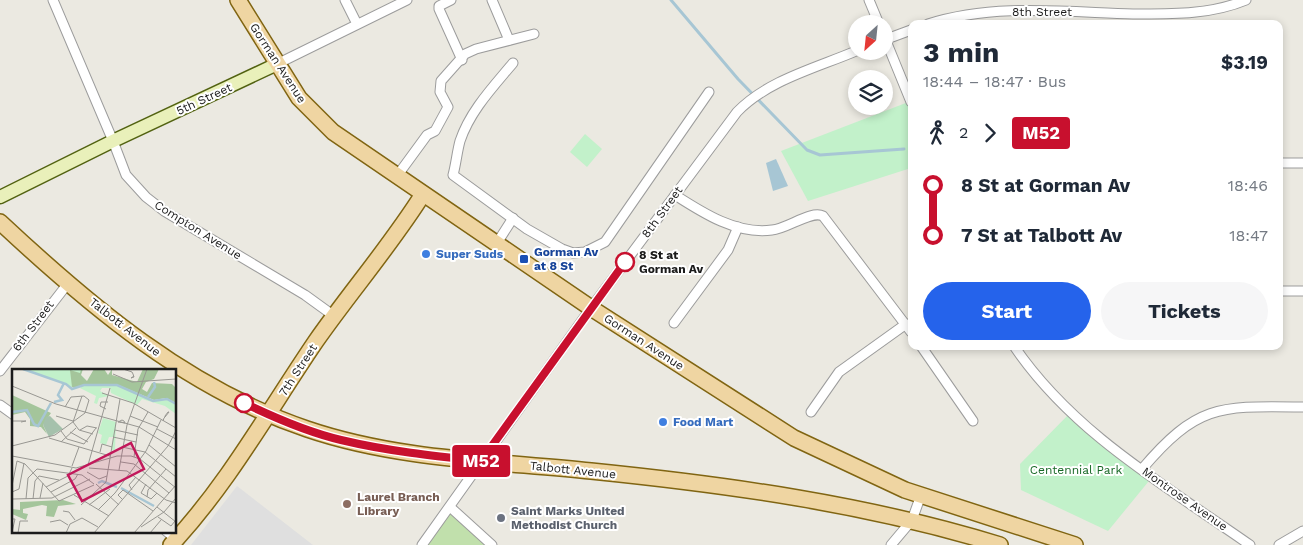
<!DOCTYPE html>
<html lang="en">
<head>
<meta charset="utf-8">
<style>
  :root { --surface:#fff; --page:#f6f6f7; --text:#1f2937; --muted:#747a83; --accent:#2563eb }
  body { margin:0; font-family:"Work Sans",sans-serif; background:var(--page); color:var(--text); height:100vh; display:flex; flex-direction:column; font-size:19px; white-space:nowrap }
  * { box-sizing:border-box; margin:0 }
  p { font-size:16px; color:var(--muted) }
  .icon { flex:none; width:28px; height:28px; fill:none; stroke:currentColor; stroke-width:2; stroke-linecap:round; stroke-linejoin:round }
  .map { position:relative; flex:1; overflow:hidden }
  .sheet { position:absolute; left:908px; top:20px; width:375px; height:330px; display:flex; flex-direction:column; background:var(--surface); border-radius:10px; box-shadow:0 2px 8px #0003 }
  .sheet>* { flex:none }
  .badge { padding:0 10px; border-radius:4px; font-size:18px; line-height:32px }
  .needle { width:32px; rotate:207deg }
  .buttons { position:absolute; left:848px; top:15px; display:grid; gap:10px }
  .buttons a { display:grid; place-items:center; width:45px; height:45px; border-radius:50%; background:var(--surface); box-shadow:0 2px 8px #0003; font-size:25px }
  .map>.badge { position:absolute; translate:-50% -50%; box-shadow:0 0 0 2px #fff }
  .legs { display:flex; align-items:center; gap:8px; height:55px; padding:0 15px; font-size:16px }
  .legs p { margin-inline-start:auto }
  .headline { display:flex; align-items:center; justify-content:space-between; height:85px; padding:0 15px }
  h1 { font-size:28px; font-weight:700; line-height:38px }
  .button { display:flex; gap:10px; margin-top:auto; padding:10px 15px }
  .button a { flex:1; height:58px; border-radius:30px; background:var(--accent); color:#fff; font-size:20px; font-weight:700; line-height:58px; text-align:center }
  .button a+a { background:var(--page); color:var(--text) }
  ul { padding:0 15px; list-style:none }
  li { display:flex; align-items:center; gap:18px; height:50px; font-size:19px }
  li i { display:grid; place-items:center; width:8px; height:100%; margin:0 6px; background:currentColor }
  li i::after { content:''; width:12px; height:12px; margin:-6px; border:4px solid; border-radius:50%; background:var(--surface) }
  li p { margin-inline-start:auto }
  li:first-child i { background:linear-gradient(#0000 50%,currentColor 0) }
  li:last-child i { background:linear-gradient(currentColor 50%,#0000 0) }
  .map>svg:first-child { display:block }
  .grass { fill:#c1e0ac }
  .park { fill:#c2f1ca }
  .parking { fill:#dfdfdf }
  .water { fill:#a7c6d4 }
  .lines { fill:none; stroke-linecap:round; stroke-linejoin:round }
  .stream { stroke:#a7c6d4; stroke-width:3 }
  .street-casing { stroke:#9c9c9c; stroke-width:11 }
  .secondary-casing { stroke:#526211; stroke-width:15 }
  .primary-casing { stroke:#806512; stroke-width:18 }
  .street { stroke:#fff; stroke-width:9 }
  .secondary { stroke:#e9f0ba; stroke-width:12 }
  .primary { stroke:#efd5a2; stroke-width:15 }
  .line-1-casing { stroke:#fff; stroke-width:11 }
  .line-1 { stroke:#c8102e; stroke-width:8 }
  .shop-dot { fill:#3f7fe0; stroke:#fff; stroke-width:2 }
  .transit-dot { fill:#1a4fb4; stroke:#fff; stroke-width:2 }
  .stop-1-dot { fill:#fff; stroke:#c8102e; stroke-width:2.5 }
  .education-dot { fill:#8d6e63; stroke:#fff; stroke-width:2 }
  .worship-dot { fill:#6b7280; stroke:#fff; stroke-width:2 }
  .labels { text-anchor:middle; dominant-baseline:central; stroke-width:4; stroke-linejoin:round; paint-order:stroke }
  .street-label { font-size:12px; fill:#1b1b1b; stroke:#fff }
  .transit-label { font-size:12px; font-weight:bold; fill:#164399; stroke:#fff; text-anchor:start }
  .shop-label { font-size:12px; font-weight:bold; fill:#366cbe; stroke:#fff; text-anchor:start }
  .stop-label { font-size:12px; font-weight:bold; fill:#1b1b1b; stroke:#fff; text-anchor:start }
  .park-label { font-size:12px; fill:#186926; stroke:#fff }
  .education-label { font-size:12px; font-weight:bold; fill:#785e54; stroke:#fff; text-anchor:start }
  .worship-label { font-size:12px; font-weight:bold; fill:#5b616d; stroke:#fff; text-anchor:start }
  .inset-river { fill:none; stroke:#a7c6d4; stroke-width:2.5 }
  .inset-road { fill:none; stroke:#989792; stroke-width:1 }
  .view { fill:#c2185b; fill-opacity:0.15; stroke:#c2185b; stroke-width:2.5 }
  .inset-edge { fill:none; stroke:#1b1b1b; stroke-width:2.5 }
</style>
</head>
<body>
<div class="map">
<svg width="1303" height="545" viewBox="0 0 1303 545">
  <rect width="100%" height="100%" fill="#ebe9e1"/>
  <path class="grass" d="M450,507L492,545H422Z"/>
  <g class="park">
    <path d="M911,101V168L808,201L781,151Z"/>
    <path d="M585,134L602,149L587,167L570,152Z"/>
    <path d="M1070,413L1153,476L1108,531L1021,490L1020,464Z"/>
  </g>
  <path class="parking" d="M237,486L313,545H191Z"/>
  <path class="water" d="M776,159L788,186L773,191L766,163Z"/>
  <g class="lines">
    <path class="stream" d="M671,0L738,79L807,150L820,155L904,149"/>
    <g class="street-casing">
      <g id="street">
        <path d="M53,0L113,141L126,175L146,197L164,211L305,295L334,316"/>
        <path d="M345,0L357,24"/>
        <path d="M451,0L439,6V9L462,60"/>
        <path d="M492,0L509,40"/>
        <path d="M869,0L879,24"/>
        <path d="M928,24C994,3 1066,12 1133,14C1171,14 1210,15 1246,0"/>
        <path d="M884,36L911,102"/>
        <path d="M884,40L911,30"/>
        <path d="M513,63C493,87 470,111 460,141C457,152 456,164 453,175L527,229L562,249L573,253L585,252L605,242L709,92"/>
        <path d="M277,64L407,0"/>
        <path d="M1279,163H1303"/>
        <path d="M397,176L427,135L435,131L448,107L440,92L441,81L465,54L476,49L534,34"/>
        <path d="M675,195C703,213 737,235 772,230C787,229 811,210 823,216L911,332"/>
        <path d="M497,243L513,218"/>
        <path d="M1279,291H1303"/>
        <path d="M674,323L728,250L738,227"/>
        <path d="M921,346L973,421"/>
        <path d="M1014,346C1073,433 1166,486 1250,545"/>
        <path d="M0,371L69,282"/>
        <path d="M0,405L14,415"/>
        <path d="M811,412L839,372L906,324"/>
        <path d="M1142,469C1198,403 1221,406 1303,407"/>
        <path d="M450,507L492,545"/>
        <path d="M166,531L176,539"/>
        <path d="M422,545L591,308L737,112C768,80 816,68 856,51"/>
        <path d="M891,545L912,520L921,495"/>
        <path d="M1279,545L1303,531"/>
      </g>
    </g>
    <g class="secondary-casing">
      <path id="secondary" d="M0,197L113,141L277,64"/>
    </g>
    <g class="primary-casing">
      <g id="primary">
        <path d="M238,0L299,98L333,132L591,308L794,438L905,490L1075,545"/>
        <path d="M0,222C91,307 188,389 307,429C398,460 496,461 591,471C729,485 867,504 1000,545"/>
        <path d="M171,545C228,484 269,410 316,341C351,291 391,245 423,194"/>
      </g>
    </g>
    <use href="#street" class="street"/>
    <use href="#secondary" class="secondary"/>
    <use href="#primary" class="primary"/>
  </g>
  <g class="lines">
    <g class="line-1-casing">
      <path id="line-1" d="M244,403C275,418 307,432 341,440C387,451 434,456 481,461L625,262"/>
    </g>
    <use href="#line-1" class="line-1"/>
  </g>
  <g class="shop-dot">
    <circle cx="426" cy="254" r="5"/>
    <circle cx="663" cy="422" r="5"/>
  </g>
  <rect class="transit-dot" x="519" y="254" width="10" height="10" rx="2.5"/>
  <g class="stop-1-dot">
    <circle cx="625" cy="262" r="9"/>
    <circle cx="244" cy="403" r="9"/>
  </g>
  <circle class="education-dot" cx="347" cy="504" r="5"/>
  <circle class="worship-dot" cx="501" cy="518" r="5"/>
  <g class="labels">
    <g class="street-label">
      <text x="1042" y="12">8th Street</text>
      <text transform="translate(278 63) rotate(57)">Gorman Avenue</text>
      <text transform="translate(204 99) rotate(-25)">5th Street</text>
      <text transform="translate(662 212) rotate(-54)">8th Street</text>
      <text transform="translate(198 230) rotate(32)">Compton Avenue</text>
      <text transform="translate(33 326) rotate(-53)">6th Street</text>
      <text transform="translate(125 327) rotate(38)">Talbott Avenue</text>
      <text transform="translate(644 342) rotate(33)">Gorman Avenue</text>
      <text transform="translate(298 370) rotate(-57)">7th Street</text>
      <text transform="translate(573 470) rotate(6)">Talbott Avenue</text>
      <text transform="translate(1185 499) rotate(35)">Montrose Avenue</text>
    </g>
    <g class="transit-label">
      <text x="534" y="252">Gorman Av<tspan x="534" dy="14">at 8 St</tspan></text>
    </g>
    <g class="shop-label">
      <text x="436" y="254">Super Suds</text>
      <text x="673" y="422">Food Mart</text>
    </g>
    <g class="stop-label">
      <text x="639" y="255">8 St at<tspan x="639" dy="14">Gorman Av</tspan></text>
    </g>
    <g class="park-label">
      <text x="1076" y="470">Centennial Park</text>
    </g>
    <g class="education-label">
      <text x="357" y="497">Laurel Branch<tspan x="357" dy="14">Library</tspan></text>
    </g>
    <g class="worship-label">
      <text x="511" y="511">Saint Marks United<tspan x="511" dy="14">Methodist Church</tspan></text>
    </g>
  </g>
  <g transform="translate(12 369)">
    <rect width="164" height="164" fill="#ebe9e1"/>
    <path d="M14,0H71L69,6L75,12L82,0H92L96,6L100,0V6L125,13L131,0H147L142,10L134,13L130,20L135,23L140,14L160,15L164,19V34L154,29L142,31L104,15H73L63,19ZM0,26L39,44L31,56L35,65L29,58L18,57V50L13,43L0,46ZM51,131L64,135L46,137L42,148L34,147L35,137L30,136L11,140V144L16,145L14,151L0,145V140L8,141V133Z" fill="#a4c59b"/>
    <path d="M38,47L51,60L37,68L31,56L34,48Z" fill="#a5c1ac"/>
    <path d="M13,0H69L68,4L58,1L60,18ZM72,16L106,17L141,32L157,31L164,37V45L153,37L130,30L125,36L99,24L98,19H90L88,22L97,27L87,29L85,35L82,34L84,27L68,19ZM91,49L104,53L103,81H99L101,68H97L94,76L88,74L90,66L86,64Z" fill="#c2f1ca"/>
    <path class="inset-river" d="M11,0L54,15L60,20L72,16H105L141,32L155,30L164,35M136,28L143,18L142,13M42,33L50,31L46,26L52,14M0,43L15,41L22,55L26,57L39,34M86,114L90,112L105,118M109,119L142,137"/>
    <path class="inset-road" d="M111,0L120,3L121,5L122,8L119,9L122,7M101,5L120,13L164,10M0,17L44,35L127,58L164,81M90,24L121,34L164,59M53,38L59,28L72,27L77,31L73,44M94,40L88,37L89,33H96M44,47L61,52M118,47L146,58M110,51L112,52L113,54L106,53ZM0,52H14L9,53M151,52L152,49L153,48V47L156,43H157L153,48M61,53L70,27M61,53L67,61L81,65M145,60L164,70M68,61L75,57L85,59M103,61L126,66M49,62L55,70L72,75L84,59M58,63L76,73M101,68L124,73M37,69L98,87M49,73L64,59M137,76L164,98M0,77L43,66L73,44M110,78L133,83L164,108M88,83L90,75L100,78M0,87L64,99L105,87H119L128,90L164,119M122,88L126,60L136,43M109,93L122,95L157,124M76,96L98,19M60,97L67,78M77,99L115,102L154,131L164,134M107,101L115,56L135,0M75,103L87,110L95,107M84,115L107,136M134,115L129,124L139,130L145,124M0,117L5,92L13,95L47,132L82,116M34,118L56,107L60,99M120,121L117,116L124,108M0,123L7,120L12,94M39,123L63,110L66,105M62,126L97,147M135,128L136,121L154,100M28,129L31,114M1,130L40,129L78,110M14,130L16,109L25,100L70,106L82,115M21,130L23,112L27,107L47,111M111,131L106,126L111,121L141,142M69,136L94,113L108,30M77,136L98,120M145,138L164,153M86,141L103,124L134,82L149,51M51,142L57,143L63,151M146,148L159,157L163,152M0,150H3L0,163M38,153L48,151L56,156M129,158L152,143L164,129M6,164L8,152H16M54,164L58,155L70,149L86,158M82,164L156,77L164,62M122,164L164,116M138,164L149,151"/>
    <path class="view" d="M119,74L132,100L70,132L56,106Z"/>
    <rect width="164" height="164" class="inset-edge"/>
  </g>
</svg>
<div class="buttons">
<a><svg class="needle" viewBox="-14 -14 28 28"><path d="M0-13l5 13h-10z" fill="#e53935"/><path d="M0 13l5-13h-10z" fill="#747a83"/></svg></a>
<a><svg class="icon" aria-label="layers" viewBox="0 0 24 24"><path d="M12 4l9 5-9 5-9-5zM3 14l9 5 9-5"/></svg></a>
</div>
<b class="badge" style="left:481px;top:461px;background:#c8102e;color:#fff">M52</b>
<section class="sheet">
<div class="headline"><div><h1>3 min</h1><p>18:44 – 18:47 · Bus</p></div><b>$3.19</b></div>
<div class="legs"><svg class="icon" aria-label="walk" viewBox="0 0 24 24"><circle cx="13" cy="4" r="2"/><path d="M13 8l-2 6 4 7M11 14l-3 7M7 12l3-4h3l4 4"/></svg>2<svg class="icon" aria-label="forward" viewBox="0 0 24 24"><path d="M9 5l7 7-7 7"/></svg><b class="badge" style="background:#c8102e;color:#fff">M52</b></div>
<ul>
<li><i style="color:#c8102e"></i><b>8 St at Gorman Av</b><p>18:46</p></li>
<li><i style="color:#c8102e"></i><b>7 St at Talbott Av</b><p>18:47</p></li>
</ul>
<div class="button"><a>Start</a><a>Tickets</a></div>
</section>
</div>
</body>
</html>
